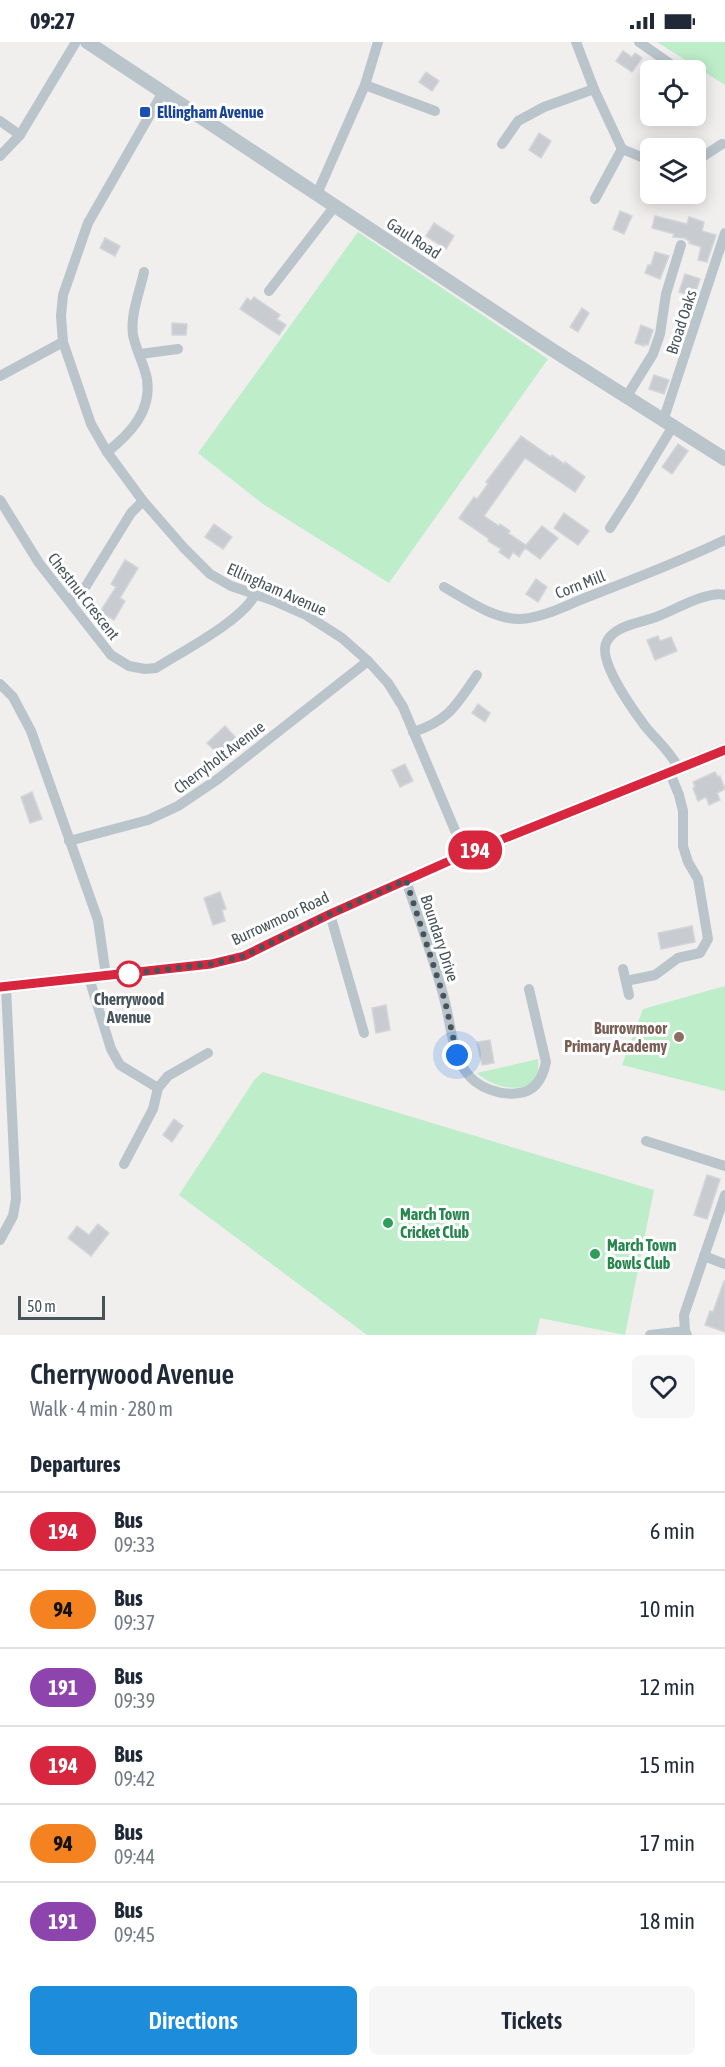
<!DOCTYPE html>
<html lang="en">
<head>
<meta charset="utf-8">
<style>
  :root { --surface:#fff; --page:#f6f6f7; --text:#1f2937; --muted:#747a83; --line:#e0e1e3; --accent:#1d8cdb }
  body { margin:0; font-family:"Asap Condensed",sans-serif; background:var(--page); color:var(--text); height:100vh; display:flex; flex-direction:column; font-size:22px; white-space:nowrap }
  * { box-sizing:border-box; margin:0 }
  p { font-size:20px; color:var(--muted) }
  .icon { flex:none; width:33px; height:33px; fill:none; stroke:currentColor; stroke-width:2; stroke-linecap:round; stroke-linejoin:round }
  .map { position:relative; height:1293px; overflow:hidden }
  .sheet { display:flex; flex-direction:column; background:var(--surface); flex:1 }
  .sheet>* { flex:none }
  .badge { padding:0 12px; border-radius:20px; font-size:21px; line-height:39px }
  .fabs { position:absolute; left:640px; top:18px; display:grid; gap:12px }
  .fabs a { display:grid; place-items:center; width:66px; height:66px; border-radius:9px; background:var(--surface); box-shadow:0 3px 15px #0003; font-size:30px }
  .scale { position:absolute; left:18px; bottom:15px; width:87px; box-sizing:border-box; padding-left:6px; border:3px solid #47545b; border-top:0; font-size:16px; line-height:21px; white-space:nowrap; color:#47545b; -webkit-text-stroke:4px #fff; paint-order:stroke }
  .you { position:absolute; width:30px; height:30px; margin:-15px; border:4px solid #fff; border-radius:50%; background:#1a73e8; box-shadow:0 0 0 9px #1a73e833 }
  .map>.badge { position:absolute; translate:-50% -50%; box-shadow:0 0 0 3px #fff }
  h2 { padding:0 30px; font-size:22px; line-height:54px }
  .round { display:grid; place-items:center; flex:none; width:63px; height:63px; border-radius:9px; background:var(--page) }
  .summary { display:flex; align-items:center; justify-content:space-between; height:102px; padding:0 30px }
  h1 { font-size:28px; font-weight:600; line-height:45px }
  .action { display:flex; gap:12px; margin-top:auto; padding:12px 30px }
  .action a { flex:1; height:69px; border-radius:9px; background:var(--accent); color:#fff; font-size:24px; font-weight:600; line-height:69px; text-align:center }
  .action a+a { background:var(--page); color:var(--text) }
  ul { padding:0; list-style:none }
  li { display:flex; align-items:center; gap:18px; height:78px; padding:0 30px; border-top:2px solid var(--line) }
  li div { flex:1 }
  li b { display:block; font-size:22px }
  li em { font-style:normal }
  li .badge { min-width:66px; font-weight:700; text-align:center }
  .status { display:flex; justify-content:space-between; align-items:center; height:42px; padding:0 30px; background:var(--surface); direction:ltr }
  .status svg { height:16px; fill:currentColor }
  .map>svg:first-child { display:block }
  .green { fill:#bdedc9 }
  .building { fill:#c8ccd1; stroke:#d2d5d9; stroke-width:1.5 }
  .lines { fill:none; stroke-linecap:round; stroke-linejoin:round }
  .minor { stroke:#bac5cb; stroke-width:10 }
  .tertiary { stroke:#bac5cb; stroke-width:14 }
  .line-casing { stroke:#fff; stroke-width:14 }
  .line { stroke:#d7263d; stroke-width:9 }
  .walk { stroke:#47545b; stroke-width:6; stroke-dasharray:0 10.8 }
  .transit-dot { fill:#1a4fb4; stroke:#fff; stroke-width:2 }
  .stop-dot { fill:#fff; stroke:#d7263d; stroke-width:3 }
  .education-dot { fill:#8d6e63; stroke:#fff; stroke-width:2 }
  .leisure-dot { fill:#2e9e5b; stroke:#fff; stroke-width:2 }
  .labels { text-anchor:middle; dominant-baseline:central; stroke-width:6; stroke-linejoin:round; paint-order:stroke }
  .transit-label { font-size:16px; font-weight:bold; fill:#164399; stroke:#fff; text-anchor:start }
  .street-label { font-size:16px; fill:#47545b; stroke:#fff }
  .stop-label { font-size:16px; font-weight:bold; fill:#47545b; stroke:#fff }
  .education-label { font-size:16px; font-weight:bold; fill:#785e54; stroke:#fff; text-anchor:end }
  .leisure-label { font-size:16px; font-weight:bold; fill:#27864d; stroke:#fff; text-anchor:start }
</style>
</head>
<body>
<div class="status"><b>09:27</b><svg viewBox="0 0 49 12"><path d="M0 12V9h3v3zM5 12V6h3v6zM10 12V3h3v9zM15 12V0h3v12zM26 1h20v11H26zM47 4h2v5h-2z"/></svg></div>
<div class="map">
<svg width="725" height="1293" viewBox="0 0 725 1293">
  <rect width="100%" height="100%" fill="#f1eeee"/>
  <g class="green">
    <path d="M657,0H725V43Z"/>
    <path d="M358,190L548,317L389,541L263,462L198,411Z"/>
    <path d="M725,944V1049L622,1023L643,967Z"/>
    <path d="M538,1017C543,1057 496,1049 477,1031Z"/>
    <path d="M263,1030L654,1148L625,1293L540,1276L536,1293H367L179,1153L255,1037Z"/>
  </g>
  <g class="building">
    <path d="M623,9L632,15L635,11L642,16L632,30L616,19Z"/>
    <path d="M426,30L439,39L432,49L419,40Z"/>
    <path d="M539,91L551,99L541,116L529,108Z"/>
    <path d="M620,169L632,174L624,192L613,187Z"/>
    <path d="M655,174L687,182L689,175L704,180L702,189L716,193L707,220L698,218L701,205L689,201L690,199L684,196L673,195L674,192L652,186Z"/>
    <path d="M434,181L454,194L446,207L426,194Z"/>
    <path d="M105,196L120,204L115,214L100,206Z"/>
    <path d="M655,210L669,214L660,237L645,231L648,223H651Z"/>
    <path d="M685,232L700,237L694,255L679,250Z"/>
    <path d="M254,255L280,273L277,277L286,283L279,293L240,267L247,256L251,259Z"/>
    <path d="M582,266L589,271L578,290L570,285Z"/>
    <path d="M172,281L187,282L186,293H172Z"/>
    <path d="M641,283L653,288L648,303L644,302V304L635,301Z"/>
    <path d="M654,333L669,338L664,352L649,347Z"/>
    <path d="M521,394L551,415L552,413L564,422L565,420L585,435L575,450L525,416L484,474L499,484L500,482L510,489L508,491L526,503L542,484L558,496L540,517L525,506L519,515L513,510L509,517L499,510L501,507L488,499L489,497L459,476L474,455L477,457L488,442L486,440Z"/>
    <path d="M678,402L688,409L672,432L662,425Z"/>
    <path d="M564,471L589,489L578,503L554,486Z"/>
    <path d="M214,482L232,495L223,507L205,495Z"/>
    <path d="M125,518L138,526L120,556L125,559L114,578L100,570L116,545L111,542Z"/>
    <path d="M536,537L547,545L538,560L526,552Z"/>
    <path d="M658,594L660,599L671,595L677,609L655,618L647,598Z"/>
    <path d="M478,662L490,671L485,680L472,671Z"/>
    <path d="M225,684L236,696L219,713L207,701Z"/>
    <path d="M405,722L413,739L400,745L392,728Z"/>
    <path d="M715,730L718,735L720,734L725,747L717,751L720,758L709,763L706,755L698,759L693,746L695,745L693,740Z"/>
    <path d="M32,750L42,777L30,781L21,755Z"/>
    <path d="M220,850L226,867L222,868L225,879L213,883L204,856Z"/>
    <path d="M692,884L695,900L661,907L658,891Z"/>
    <path d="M386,963L390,988L376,991L372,966Z"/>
    <path d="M490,998L494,1021L482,1023L477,1000Z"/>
    <path d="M174,1077L183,1084L172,1100L163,1093Z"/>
    <path d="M707,1133L720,1137L707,1177L694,1173Z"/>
    <path d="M98,1182L109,1191L91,1214L68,1196L77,1184L89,1193Z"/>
    <path d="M724,1239H725V1290L705,1283L710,1269L713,1270Z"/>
  </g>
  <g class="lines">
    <g class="minor">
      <path d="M576,0L594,47L622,107"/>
      <path d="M639,0L672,23"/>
      <path d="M365,43L435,69"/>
      <path d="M163,50L88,181L63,253L61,274L63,300L91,382L107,410L143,459L184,506L210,532L231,544L272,558L306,573L342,596L368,619L388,641L403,665L465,812"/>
      <path d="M0,79L20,93"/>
      <path d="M502,102L518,79L544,65L594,47"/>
      <path d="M622,107L651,119"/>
      <path d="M0,114L20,93L76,0"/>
      <path d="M696,119L722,102"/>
      <path d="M317,152L365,43L378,0"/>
      <path d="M595,157L622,107"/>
      <path d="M269,249L334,165"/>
      <path d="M140,312L178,307"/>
      <path d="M0,334L63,300"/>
      <path d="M627,354L653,312L660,292L666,252L681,203"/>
      <path d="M663,379L725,191"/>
      <path d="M107,410C130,392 152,369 147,337C144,322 136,308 133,293C130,273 140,249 144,230"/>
      <path d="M0,458L39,521L111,613L129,624L145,627L156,626C183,609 240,580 255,553"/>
      <path d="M610,486L630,455L673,384"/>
      <path d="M444,545C467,558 493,577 520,577C542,576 565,564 585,556C632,538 679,520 725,498"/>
      <path d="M69,558L86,544L131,471L143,459"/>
      <path d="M0,642L13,655L31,689L98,878L106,934"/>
      <path d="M413,690C449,679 457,662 477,633"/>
      <path d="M679,727C671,710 657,699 645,684C633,668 596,617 607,599C616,583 640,581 656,575C673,569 708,548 725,553"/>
      <path d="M69,799L148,778L178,764L218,737L368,619"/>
      <path d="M406,838C419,879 435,919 445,960C451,983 452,1011 466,1030C477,1046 501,1054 519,1051C536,1049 543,1035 546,1020L529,947"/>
      <path d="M330,872L364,991"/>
      <path d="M623,927L629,953"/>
      <path d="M89,936L111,1007L120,1023L158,1046"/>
      <path d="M626,939L655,933L678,916L700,911L708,897L698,837L688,820L683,804V769L679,753L670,731"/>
      <path d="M646,1099L725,1124"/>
      <path d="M124,1122L153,1067L158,1046L168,1034L208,1011"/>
      <path d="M0,1198L13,1174L16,1157L6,945"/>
      <path d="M704,1214L725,1222"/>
      <path d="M685,1289L684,1273L725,1153"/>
      <path d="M650,1293L685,1289L687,1293"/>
    </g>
    <g class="tertiary">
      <path d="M87,0L551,307L725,417"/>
      <path d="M0,945L211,922L244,914L330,872L465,812L725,708"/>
    </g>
  </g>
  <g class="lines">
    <g class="line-casing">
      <path id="line" d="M0,945L211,922L244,914L330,872L465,812L725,708"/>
    </g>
    <use href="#line" class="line"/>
    <path class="walk" d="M129,932H127L211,922L244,914L330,872L406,838L445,959L457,1013"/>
  </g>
  <rect class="transit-dot" x="139" y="64" width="12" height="12" rx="3"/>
  <circle class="stop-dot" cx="129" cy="932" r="12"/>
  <circle class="education-dot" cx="679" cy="995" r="6"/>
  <g class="leisure-dot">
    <circle cx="388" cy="1181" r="6"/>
    <circle cx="595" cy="1212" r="6"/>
  </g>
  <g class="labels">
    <g class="transit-label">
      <text x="157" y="70">Ellingham Avenue</text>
    </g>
    <g class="street-label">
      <text transform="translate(414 196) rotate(33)">Gaul Road</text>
      <text transform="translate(681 280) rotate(-72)">Broad Oaks</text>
      <text transform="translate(580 542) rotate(-21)">Corn Mill</text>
      <text transform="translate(277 547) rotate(24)">Ellingham Avenue</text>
      <text transform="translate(84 554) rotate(52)">Chestnut Crescent</text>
      <text transform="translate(219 715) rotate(-37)">Cherryholt Avenue</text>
      <text transform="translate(280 876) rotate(-25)">Burrowmoor Road</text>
      <text transform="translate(440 896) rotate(72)">Boundary Drive</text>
    </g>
    <g class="stop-label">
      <text x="129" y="957">Cherrywood<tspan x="129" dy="18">Avenue</tspan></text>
    </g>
    <g class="education-label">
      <text x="667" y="986">Burrowmoor<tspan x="667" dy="18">Primary Academy</tspan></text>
    </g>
    <g class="leisure-label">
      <text x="400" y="1172">March Town<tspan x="400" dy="18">Cricket Club</tspan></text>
      <text x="607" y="1203">March Town<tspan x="607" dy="18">Bowls Club</tspan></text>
    </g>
  </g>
</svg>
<div class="fabs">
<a><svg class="icon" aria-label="locate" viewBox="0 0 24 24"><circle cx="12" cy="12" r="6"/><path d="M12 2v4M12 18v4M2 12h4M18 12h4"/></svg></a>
<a><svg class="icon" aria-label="layers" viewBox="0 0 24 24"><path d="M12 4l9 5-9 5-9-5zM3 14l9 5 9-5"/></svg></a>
</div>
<div class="scale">50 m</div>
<div class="you" style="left:457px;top:1013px"></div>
<b class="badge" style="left:475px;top:808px;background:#d7263d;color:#fff">194</b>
</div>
<section class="sheet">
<div class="summary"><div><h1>Cherrywood Avenue</h1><p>Walk · 4 min · 280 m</p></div><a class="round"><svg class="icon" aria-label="heart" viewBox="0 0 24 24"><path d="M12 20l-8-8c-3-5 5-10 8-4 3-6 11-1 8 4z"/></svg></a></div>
<h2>Departures</h2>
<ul>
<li><span class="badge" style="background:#d7263d;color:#fff">194</span><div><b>Bus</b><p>09:33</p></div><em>6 min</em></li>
<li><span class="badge" style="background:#f58220;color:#111">94</span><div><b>Bus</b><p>09:37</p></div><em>10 min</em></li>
<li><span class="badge" style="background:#8e44ad;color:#fff">191</span><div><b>Bus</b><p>09:39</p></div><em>12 min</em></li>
<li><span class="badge" style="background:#d7263d;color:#fff">194</span><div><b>Bus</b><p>09:42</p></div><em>15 min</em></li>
<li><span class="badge" style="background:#f58220;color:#111">94</span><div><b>Bus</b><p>09:44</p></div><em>17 min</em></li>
<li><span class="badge" style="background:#8e44ad;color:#fff">191</span><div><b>Bus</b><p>09:45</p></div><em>18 min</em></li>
</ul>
<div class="action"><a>Directions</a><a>Tickets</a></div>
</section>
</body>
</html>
